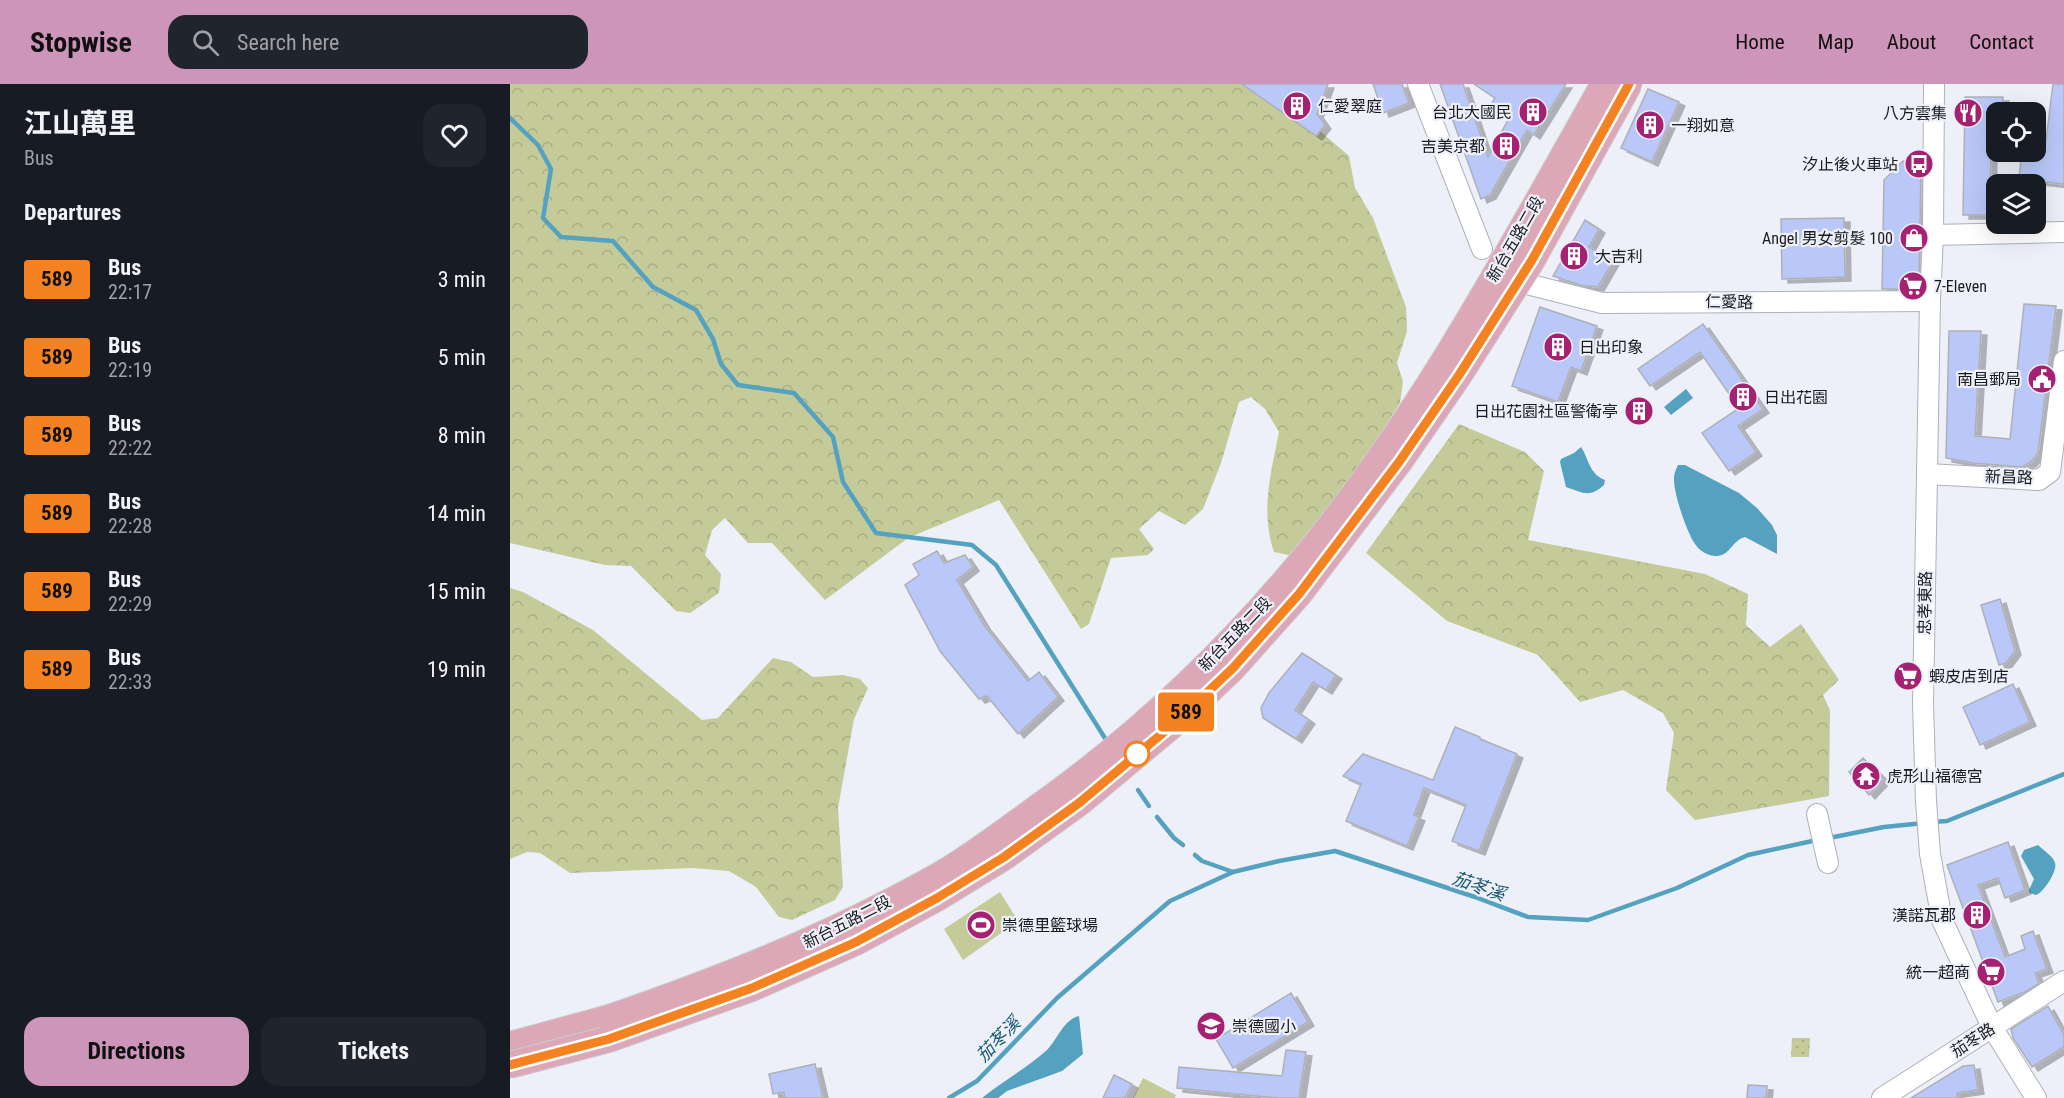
<!DOCTYPE html>
<html lang="en">
<head>
<meta charset="utf-8">
<style>
  :root { --surface:#171b24; --page:#20242c; --text:#f1f3f6; --muted:#9ea1a6; --accent:#ce95ba }
  body { margin:0; font-family:"Roboto Condensed","Noto Sans TC",sans-serif; background:var(--page); color:var(--text); height:100vh; display:flex; flex-direction:column; font-size:22px; white-space:nowrap }
  * { box-sizing:border-box; margin:0 }
  p { font-size:20px; color:var(--muted) }
  .icon { flex:none; width:33px; height:33px; fill:none; stroke:currentColor; stroke-width:2; stroke-linecap:round; stroke-linejoin:round }
  .map { position:relative; flex:1; overflow:hidden }
  .side { display:flex; flex-direction:column; background:var(--surface); width:510px }
  .side>* { flex:none }
  .badge { padding:0 12px; border-radius:4px; font-size:21px; line-height:39px }
  .tools { position:absolute; left:1476px; top:18px; display:grid; gap:12px }
  .tools a { display:grid; place-items:center; width:60px; height:60px; border-radius:12px; background:var(--surface); box-shadow:0 6px 24px #0002; font-size:30px }
  .map>.badge { position:absolute; translate:-50% -50%; box-shadow:0 0 0 3px #fff }
  h2 { padding:0 24px; font-size:22px; line-height:54px }
  .round { display:grid; place-items:center; flex:none; width:63px; height:63px; border-radius:18px; background:var(--page) }
  .overview { display:flex; align-items:center; justify-content:space-between; height:102px; padding:0 24px }
  h1 { font-size:28px; font-weight:700; line-height:45px }
  .cta { display:flex; gap:12px; margin-top:auto; padding:12px 24px }
  .cta a { flex:1; height:69px; border-radius:18px; background:var(--accent); color:#111; font-size:24px; font-weight:700; line-height:69px; text-align:center }
  .cta a+a { background:var(--page); color:var(--text) }
  ul { padding:0; list-style:none }
  li { display:flex; align-items:center; gap:18px; height:78px; padding:0 24px }
  li div { flex:1 }
  li b { display:block; font-size:22px }
  li em { font-style:normal }
  li .badge { min-width:66px; font-weight:700; text-align:center }
  header { display:flex; align-items:center; gap:36px; box-sizing:border-box; height:84px; padding:0 30px; background:var(--accent); color:#111 }
  header strong { font-size:28px }
  nav { display:flex; gap:33px; margin-inline-start:auto; font-size:21px }
  .search { width:420px; height:54px; background:var(--page); display:flex; align-items:center; gap:15px; box-sizing:border-box; padding:0 21px; border-radius:18px; color:var(--muted); font-size:22px }
  main { display:flex; flex:1; min-height:0 }
  .map>svg:first-child { display:block }
  .grass { fill:#c4cb98 }
  .forest { fill:url(#forest-crowns) }
  .park { fill:url(#park-dots) }
  .water { fill:#54a2c0 }
  .lines { fill:none; stroke-linecap:round; stroke-linejoin:round }
  .stream { stroke:#54a2c0; stroke-width:4.5 }
  .building { fill:#b9c8f8; stroke:#aeb0b8; stroke-width:1.5; filter:url(#shadow) }
  .minor-casing { stroke:#aeb1b9; stroke-width:22 }
  .major-casing { stroke:#cccdcd; stroke-width:28 }
  .minor { stroke:#fff; stroke-width:20 }
  .major { stroke:#dca7b7; stroke-width:26 }
  .major-bridge-casing { stroke:#cccdcd; stroke-width:28; stroke-linecap:butt }
  .major-bridge { stroke:#dca7b7; stroke-width:26 }
  .line-casing { stroke:#fff; stroke-width:14 }
  .line { stroke:#f58220; stroke-width:9 }
  .stop-dot { fill:#fff; stroke:#f58220; stroke-width:3 }
  .labels { text-anchor:middle; dominant-baseline:central; stroke-width:4.5; stroke-linejoin:round; paint-order:stroke }
  .poi-label { font-size:16px; fill:#191a1d; stroke:#edf0f8; text-anchor:start }
  .street-label { font-size:16px; fill:#191a1d; stroke:#edf0f8 }
  .water-label { font-size:18px; font-style:italic; fill:#18576d; stroke:#edf0f8 }
</style>
</head>
<body>
<header>
<strong>Stopwise</strong>
<div class="search"><svg class="icon" aria-label="search" viewBox="0 0 24 24"><circle cx="10" cy="10" r="6"/><path d="M15 15l6 6"/></svg>Search here</div>
<nav><a>Home</a><a>Map</a><a>About</a><a>Contact</a></nav>
</header>
<main>
<section class="side">
<div class="overview"><div><h1>江山萬里</h1><p>Bus</p></div><a class="round"><svg class="icon" aria-label="heart" viewBox="0 0 24 24"><path d="M12 20l-8-8c-3-5 5-10 8-4 3-6 11-1 8 4z"/></svg></a></div>
<h2>Departures</h2>
<ul>
<li><span class="badge" style="background:#f58220;color:#111">589</span><div><b>Bus</b><p>22:17</p></div><em>3 min</em></li>
<li><span class="badge" style="background:#f58220;color:#111">589</span><div><b>Bus</b><p>22:19</p></div><em>5 min</em></li>
<li><span class="badge" style="background:#f58220;color:#111">589</span><div><b>Bus</b><p>22:22</p></div><em>8 min</em></li>
<li><span class="badge" style="background:#f58220;color:#111">589</span><div><b>Bus</b><p>22:28</p></div><em>14 min</em></li>
<li><span class="badge" style="background:#f58220;color:#111">589</span><div><b>Bus</b><p>22:29</p></div><em>15 min</em></li>
<li><span class="badge" style="background:#f58220;color:#111">589</span><div><b>Bus</b><p>22:33</p></div><em>19 min</em></li>
</ul>
<div class="cta"><a>Directions</a><a>Tickets</a></div>
</section>
<div class="map">
<svg width="1554" height="1014" viewBox="0 0 1554 1014">
  <defs>
    <pattern id="forest-crowns" width="20" height="18" patternUnits="userSpaceOnUse" patternTransform="scale(1.5)"><rect width="20" height="18" fill="#c4cb98"/><path d="M2 6a3 3 0 1 1 6 0M12 15a3 3 0 1 1 6 0" fill="none" stroke="#a8ae83"/></pattern>
    <pattern id="park-dots" width="8" height="8" patternUnits="userSpaceOnUse" patternTransform="scale(1.5)"><rect width="8" height="8" fill="#c4cb98"/><path d="M2 2h.1M6 6h.1" fill="none" stroke="#a8ae83" stroke-width="1.8" stroke-linecap="round"/></pattern>
    <filter id="shadow"><feDropShadow dx="6" dy="4" stdDeviation="0" flood-color="#0004"/></filter>
  </defs>
  <rect width="100%" height="100%" fill="#edf0f8"/>
  <g class="grass">
    <path d="M490,808L508,837L453,876L434,845Z"/>
    <path d="M633,994L666,1011L665,1014H623Z"/>
  </g>
  <g class="forest">
    <path d="M0,0H732L806,51L810,47L839,72L845,104L863,134L896,223L897,247L887,279L893,297L890,319L847,387L779,471L764,468C750,427 761,389 769,348L755,325L741,313L729,318L711,379L693,425L675,441L649,427L629,445L644,465L638,471L601,474L579,540L571,545L489,416L398,454L315,516L262,459H238L215,434L202,446L195,471L211,490L209,509L180,529L166,527L121,482L95,481L0,459Z"/>
    <path d="M949,340L1015,368L1034,387L1018,456L1195,490L1238,510L1236,541L1260,563L1291,540L1329,596L1313,611L1320,626L1319,712L1185,736L1156,706L1164,649L1153,629L1113,606L1070,618L1028,571L937,537L856,469Z"/>
    <path d="M0,504L13,508L83,546L192,636L208,634L263,574L281,578L303,593L333,591L350,595L358,604L344,635L328,724L333,803L325,816L282,836L269,833L246,803L219,787L183,784L60,789L30,769L17,768L0,775Z"/>
  </g>
  <path class="park" d="M1282,954H1300L1299,973H1281Z"/>
  <g class="water">
    <path d="M1176,305L1183,314L1161,331L1154,323Z"/>
    <path d="M1071,363C1079,375 1079,390 1095,396L1094,401C1080,414 1073,409 1056,403L1050,378L1051,375L1064,369Z"/>
    <path d="M1168,381H1175L1229,409L1247,424L1262,441L1267,451V470L1235,453C1222,456 1220,473 1205,472C1196,471 1190,467 1185,460C1177,449 1163,408 1164,394C1164,390 1166,385 1168,381Z"/>
    <path d="M1528,761C1533,766 1544,773 1545,779C1548,787 1533,809 1526,811L1520,809L1519,806L1524,795L1511,772L1514,766Z"/>
    <path d="M569,932L573,970L552,987L497,1007L488,1014H472C493,997 517,984 537,966C547,956 554,935 569,932Z"/>
  </g>
  <g class="lines">
    <g class="stream">
      <path d="M0,34L28,61L41,85L33,134L51,153L103,157L143,203L186,226L203,255L211,280L228,301L284,309L323,353L333,398L366,449L462,461L486,481L598,659"/>
      <path d="M628,706L639,722"/>
      <path d="M647,733L664,754L673,761"/>
      <path d="M1422,738L1437,737L1554,690"/>
      <path d="M1319,754L1374,743L1414,739"/>
      <path d="M685,771L692,777L723,788"/>
      <path d="M439,1014L467,997L547,914L660,817L723,788L769,777L825,767L965,813L1018,833L1078,836L1167,804L1238,771L1307,756"/>
    </g>
  </g>
  <g class="building">
    <path d="M732,0H818L807,30L815,41L806,52Z"/>
    <path d="M863,0H892L899,19L873,29Z"/>
    <path d="M930,0H953L978,73L999,34L980,22L985,14L964,0H1056L1024,51L1017,46L980,111L971,115Z"/>
    <path d="M1543,0H1554V100L1509,95L1511,73L1525,74L1527,55L1536,56Z"/>
    <path d="M1138,5L1169,18L1142,78L1111,64Z"/>
    <path d="M1455,13H1493L1492,28H1486V34H1482L1480,109H1486V131H1453Z"/>
    <path d="M1393,77L1411,78L1409,205H1372L1374,96Z"/>
    <path d="M1334,134L1335,193L1272,195L1271,135Z"/>
    <path d="M1075,136L1089,145L1079,163L1103,177L1088,203L1070,201L1043,192Z"/>
    <path d="M1514,220L1546,222L1528,369L1521,378L1512,383L1463,379L1436,374L1439,247H1471L1465,352L1500,355Z"/>
    <path d="M1030,223L1087,242L1071,287L1061,283L1048,318L1002,302Z"/>
    <path d="M1193,240L1253,325L1228,342L1246,368L1219,387L1192,349L1229,324L1190,268L1140,302L1128,285Z"/>
    <path d="M427,467L434,479L455,471L463,483L447,496L474,541L518,597L529,588L548,613L508,650L477,612L469,615L430,567L395,501L409,491L403,480Z"/>
    <path d="M1490,515L1505,567L1496,579L1489,581L1471,521Z"/>
    <path d="M792,569L826,591L816,606L803,598L785,626L799,636L786,655L753,634L751,624L759,609Z"/>
    <path d="M1503,600L1520,638L1470,661L1453,623Z"/>
    <path d="M945,643L970,653V655L1007,670L969,767L942,757L956,721L914,704L904,731L909,733L897,762L836,737L851,700L833,692L853,670L923,696Z"/>
    <path d="M1353,674L1374,695L1359,711L1339,688Z"/>
    <path d="M1498,758L1515,806L1495,814L1488,794L1468,801L1495,873L1515,865L1511,852L1523,847L1537,885L1525,889L1529,899L1517,907L1488,918L1437,781Z"/>
    <path d="M781,909L798,938L723,984L706,955Z"/>
    <path d="M1538,922L1554,951V963L1522,983L1503,954L1501,945Z"/>
    <path d="M776,966L796,968L789,1014H768L667,1004L669,983L772,992Z"/>
    <path d="M305,980L313,1014H275L274,1008L263,1010L259,990Z"/>
    <path d="M1464,981L1468,1006L1447,1009L1448,1014H1401L1453,982Z"/>
    <path d="M604,991L622,1000L615,1014H593Z"/>
    <path d="M1238,1001L1257,1002L1256,1014H1237Z"/>
  </g>
  <g class="lines">
    <g class="minor-casing">
      <g id="minor">
        <path d="M908,0L972,165"/>
        <path d="M1424,0L1423,151L1420,217L1413,620L1416,717L1420,770L1432,836L1482,943L1526,1014"/>
        <path d="M1423,151L1554,148"/>
        <path d="M1021,201L1092,219L1420,217"/>
        <path d="M1417,390L1529,396L1540,388L1554,277"/>
        <path d="M1307,730L1318,779"/>
        <path d="M1372,1014L1554,897"/>
      </g>
    </g>
    <g class="major-casing">
      <path id="major" d="M0,961L99,934"/>
    </g>
    <use href="#minor" class="minor"/>
    <use href="#major" class="major"/>
    <g class="major-bridge-casing">
      <g id="major-bridge">
        <path d="M99,934C215,894 324,851 430,791C462,772 493,749 523,727C621,658 711,574 787,483C909,338 1001,164 1094,0"/>
        <path d="M0,981L99,955L242,904L346,858L427,814L494,773L569,719L666,638L723,584L789,510L889,378L949,291L1022,176L1119,0"/>
      </g>
    </g>
    <use href="#major-bridge" class="major-bridge"/>
  </g>
  <g class="lines">
    <g class="line-casing">
      <path id="line" d="M0,981L99,955L242,904L346,858L427,814L494,773L569,719L666,638L723,584L789,510L889,378L949,291L1022,176L1119,0"/>
    </g>
    <use href="#line" class="line"/>
  </g>
  <defs>
    <g id="building-disc" transform="scale(1.5)"><circle r="9.5" fill="#a42271" stroke="#edf0f8"/><path d="M-4-6H4V6H1V3H-1V6H-4ZM-2.5-4.3h1.7v1.8h-1.7ZM.8-4.3h1.7v1.8H.8ZM-2.5-1h1.7V.8h-1.7ZM.8-1h1.7V.8H.8Z" fill="#fff"/></g>
    <g id="restaurant-disc" transform="scale(1.5)"><circle r="9.5" fill="#a42271" stroke="#edf0f8"/><path d="M-5-6h1v4h1v-4h1v4h1v-4h1v5L-1.5 .5V6h-2V.5L-5-1ZM5-6V6H3V1.5H1.5Q1.5-4 5-6Z" fill="#fff"/></g>
    <g id="bus-disc" transform="scale(1.5)"><circle r="9.5" fill="#a42271" stroke="#edf0f8"/><path d="M-5-6H5V4H4V6H2V4H-2V6H-4V4H-5ZM-3.5-4V0h7V-4ZM-3.5 1.2v1.5H-2V1.2ZM2 1.2v1.5H3.5V1.2Z" fill="#fff"/></g>
    <g id="shop-disc" transform="scale(1.5)"><circle r="9.5" fill="#a42271" stroke="#edf0f8"/><path d="M-5-2.5h2.3a2.7 3.5 0 0 1 5.4 0H5L5.5 6h-11ZM-1.5-2.5h3a1.5 2.3 0 0 0-3 0Z" fill="#fff"/></g>
    <g id="supermarket-disc" transform="scale(1.5)"><circle r="9.5" fill="#a42271" stroke="#edf0f8"/><path d="M-6-5.5h2.5l.6 2H6L4.5 2H-2.5L-4.4-4H-6ZM-1.5 3.2a1.3 1.3 0 1 0 .1 0ZM3 3.2a1.3 1.3 0 1 0 .1 0Z" fill="#fff"/></g>
    <g id="civic-disc" transform="scale(1.5)"><circle r="9.5" fill="#a42271" stroke="#edf0f8"/><path d="M-.6-6.5H3V-4.5H.6V-3L4-1V1h2V6H-6V1h2V-1L-.6-3ZM-1.2 2.5V6h2.4V2.5Z" fill="#fff"/></g>
    <g id="temple-disc" transform="scale(1.5)"><circle r="9.5" fill="#a42271" stroke="#edf0f8"/><path d="M0-6L5-2H3V0L6.5 2.5H4V6H1.5V3h-3V6H-4V2.5H-6.5L-3 0V-2H-5Z" fill="#fff"/></g>
    <g id="stadium-disc" transform="scale(1.5)"><circle r="9.5" fill="#a42271" stroke="#edf0f8"/><path d="M0-5a6.5 5 0 1 0 0 10a6.5 5 0 1 0 0-10ZM-3.5-1.8h7v3.6h-7Z" fill="#fff"/></g>
    <g id="school-disc" transform="scale(1.5)"><circle r="9.5" fill="#a42271" stroke="#edf0f8"/><path d="M0-5L7-2L0 1L-7-2ZM-4 1L0 2.5L4 1V4Q0 6-4 4Z" fill="#fff"/></g>
  </defs>
  <g fill-rule="evenodd">
    <use href="#building-disc" x="787" y="22"/>
    <use href="#building-disc" x="1023" y="28"/>
    <use href="#restaurant-disc" x="1458" y="29"/>
    <use href="#building-disc" x="1140" y="41"/>
    <use href="#building-disc" x="996" y="62"/>
    <use href="#bus-disc" x="1409" y="80"/>
    <use href="#shop-disc" x="1404" y="154"/>
    <use href="#building-disc" x="1064" y="172"/>
    <use href="#supermarket-disc" x="1403" y="202"/>
    <use href="#building-disc" x="1048" y="263"/>
    <use href="#civic-disc" x="1532" y="295"/>
    <use href="#building-disc" x="1233" y="313"/>
    <use href="#building-disc" x="1129" y="327"/>
    <use href="#supermarket-disc" x="1398" y="592"/>
    <use href="#temple-disc" x="1356" y="692"/>
    <use href="#building-disc" x="1467" y="831"/>
    <use href="#stadium-disc" x="471" y="841"/>
    <use href="#supermarket-disc" x="1481" y="888"/>
    <use href="#school-disc" x="701" y="942"/>
  </g>
  <circle class="stop-dot" cx="627" cy="670" r="12"/>
  <g class="labels">
    <g class="poi-label">
      <text x="808" y="22">仁愛翠庭</text>
      <text x="1002" y="28" text-anchor="end">台北大國民</text>
      <text x="1437" y="29" text-anchor="end">八方雲集</text>
      <text x="1161" y="41">一翔如意</text>
      <text x="975" y="62" text-anchor="end">吉美京都</text>
      <text x="1388" y="80" text-anchor="end">汐止後火車站</text>
      <text x="1383" y="154" text-anchor="end">Angel 男女剪髮 100</text>
      <text x="1085" y="172">大吉利</text>
      <text x="1424" y="202">7-Eleven</text>
      <text x="1069" y="263">日出印象</text>
      <text x="1511" y="295" text-anchor="end">南昌郵局</text>
      <text x="1254" y="313">日出花園</text>
      <text x="1108" y="327" text-anchor="end">日出花園社區警衛亭</text>
      <text x="1419" y="592">蝦皮店到店</text>
      <text x="1377" y="692">虎形山福德宮</text>
      <text x="1446" y="831" text-anchor="end">漢諾瓦郡</text>
      <text x="492" y="841">崇德里籃球場</text>
      <text x="1460" y="888" text-anchor="end">統一超商</text>
      <text x="722" y="942">崇德國小</text>
    </g>
    <g class="street-label">
      <text transform="translate(1005 155) rotate(-60)">新台五路二段</text>
      <text transform="translate(1219 218) rotate(1)">仁愛路</text>
      <text transform="translate(1499 393) rotate(2)">新昌路</text>
      <text transform="translate(1415 519) rotate(-89)">忠孝東路</text>
      <text transform="translate(725 550) rotate(-46)">新台五路二段</text>
      <text transform="translate(337 838) rotate(-27)">新台五路二段</text>
      <text transform="translate(1463 956) rotate(-33)">茄苳路</text>
    </g>
    <g class="water-label">
      <text transform="translate(969 802) rotate(19)">茄苳溪</text>
      <text transform="translate(488 955) rotate(-46)">茄苳溪</text>
    </g>
  </g>
</svg>
<div class="tools">
<a><svg class="icon" aria-label="locate" viewBox="0 0 24 24"><circle cx="12" cy="12" r="6"/><path d="M12 2v4M12 18v4M2 12h4M18 12h4"/></svg></a>
<a><svg class="icon" aria-label="layers" viewBox="0 0 24 24"><path d="M12 4l9 5-9 5-9-5zM3 14l9 5 9-5"/></svg></a>
</div>
<b class="badge" style="left:676px;top:628px;background:#f58220;color:#111">589</b>
</div>
</main>
</body>
</html>
